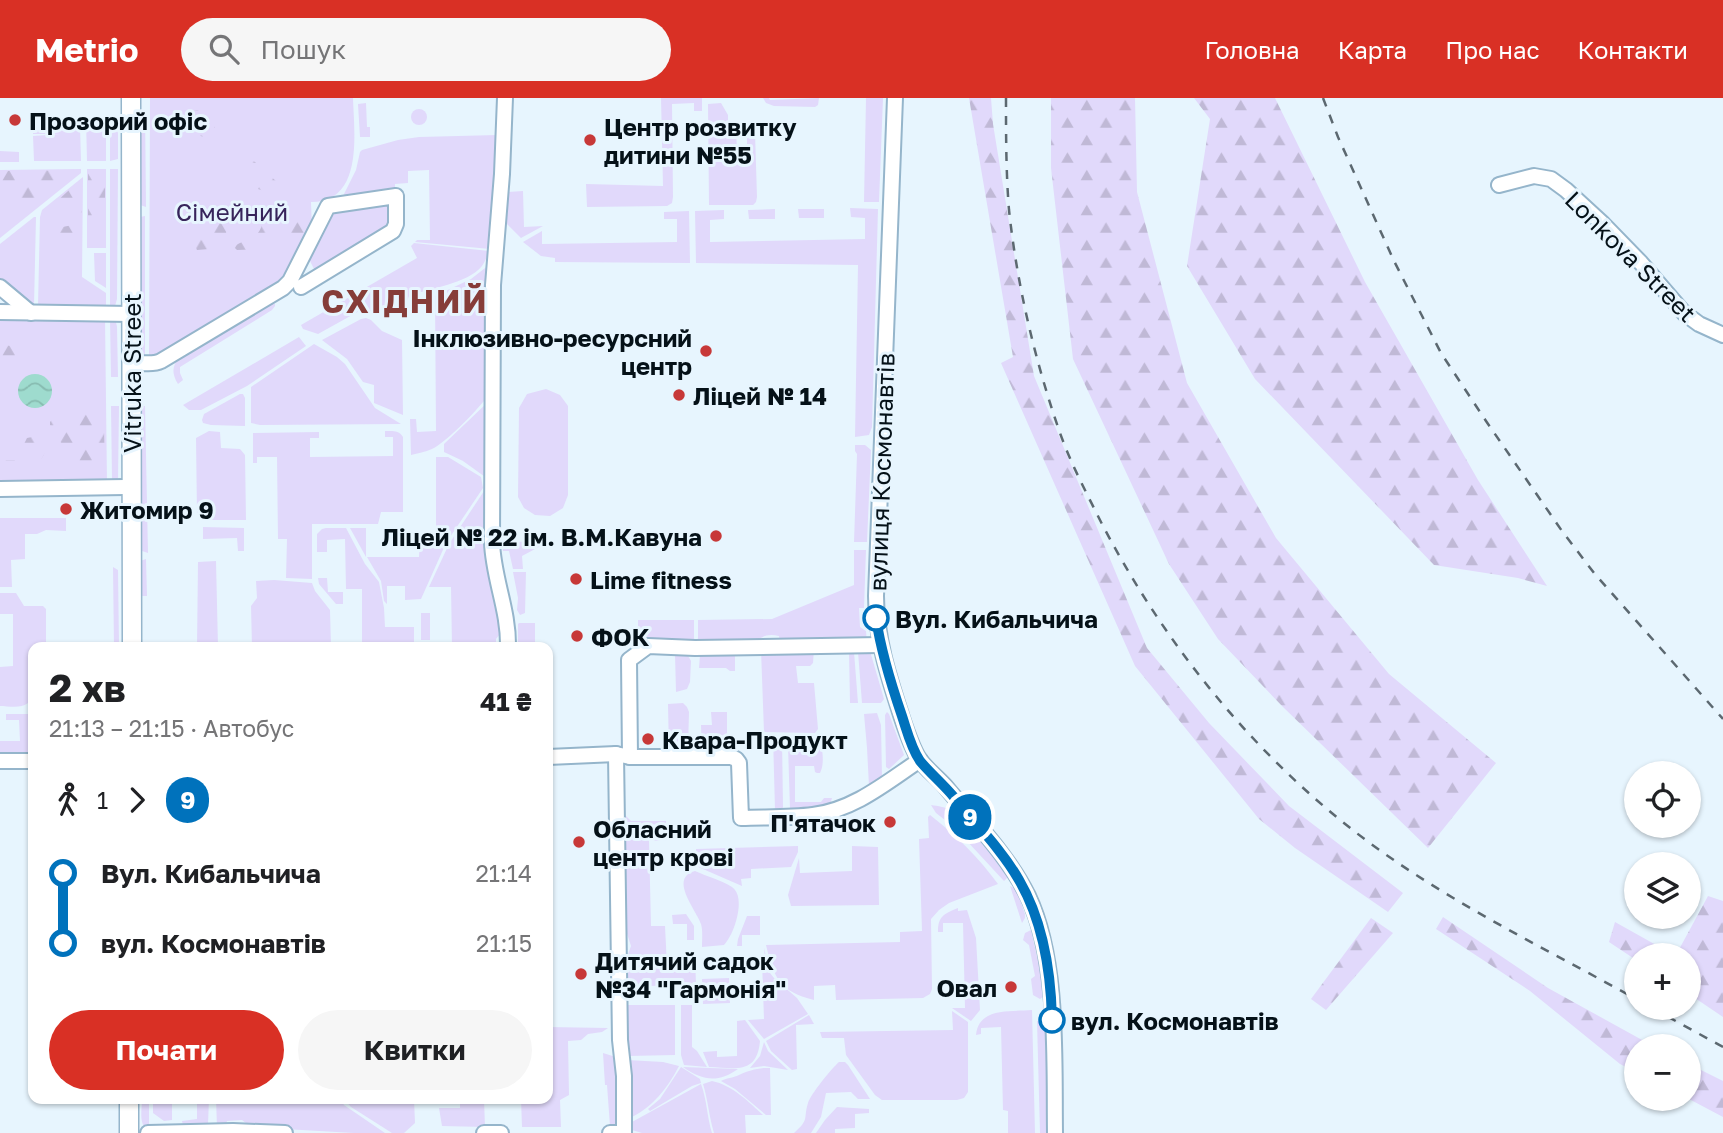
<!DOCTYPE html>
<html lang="uk">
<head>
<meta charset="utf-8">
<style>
  :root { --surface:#fff; --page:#f6f6f6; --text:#202124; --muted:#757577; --accent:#d93025 }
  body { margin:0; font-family:"Golos Text",sans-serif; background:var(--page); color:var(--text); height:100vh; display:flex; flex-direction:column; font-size:26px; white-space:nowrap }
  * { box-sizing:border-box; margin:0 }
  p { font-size:23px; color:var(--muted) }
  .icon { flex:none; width:38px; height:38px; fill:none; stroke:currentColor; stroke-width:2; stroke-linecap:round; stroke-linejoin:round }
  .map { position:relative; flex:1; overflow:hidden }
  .panel { position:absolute; left:28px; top:544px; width:525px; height:462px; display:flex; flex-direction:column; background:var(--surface); border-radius:14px; box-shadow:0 2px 5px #0004 }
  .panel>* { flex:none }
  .badge { padding:0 14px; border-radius:23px; font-size:24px; line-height:46px }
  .buttons { position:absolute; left:1624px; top:663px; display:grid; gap:14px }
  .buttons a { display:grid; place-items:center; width:77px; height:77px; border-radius:50%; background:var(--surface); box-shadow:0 2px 5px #0004; font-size:35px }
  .map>.badge { position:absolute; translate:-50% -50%; box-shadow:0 0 0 4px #fff }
  .legs { display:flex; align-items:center; gap:10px; height:77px; padding:0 21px; font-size:23px }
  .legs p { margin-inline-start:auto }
  .overview { display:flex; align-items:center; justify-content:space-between; height:119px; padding:0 21px }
  h1 { font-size:38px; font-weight:700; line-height:52px }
  .button { display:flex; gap:14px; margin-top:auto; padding:14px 21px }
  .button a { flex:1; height:80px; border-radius:42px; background:var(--accent); color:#fff; font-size:28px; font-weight:700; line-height:80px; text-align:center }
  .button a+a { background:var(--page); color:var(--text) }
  ul { padding:0 21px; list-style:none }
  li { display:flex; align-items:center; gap:24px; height:70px; font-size:26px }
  li i { display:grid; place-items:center; width:10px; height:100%; margin:0 9px; background:currentColor }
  li i::after { content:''; width:18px; height:18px; margin:-9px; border:5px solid; border-radius:50%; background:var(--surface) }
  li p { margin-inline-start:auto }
  li:first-child i { background:linear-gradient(#0000 50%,currentColor 0) }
  li:last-child i { background:linear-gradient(currentColor 50%,#0000 0) }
  header { display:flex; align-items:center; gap:42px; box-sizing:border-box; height:98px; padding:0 35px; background:var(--accent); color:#fff }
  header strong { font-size:33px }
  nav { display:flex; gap:38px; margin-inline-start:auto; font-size:24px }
  .search { width:490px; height:63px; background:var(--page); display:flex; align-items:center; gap:18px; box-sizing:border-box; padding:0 24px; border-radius:38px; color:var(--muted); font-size:26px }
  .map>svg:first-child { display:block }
  .green { fill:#e1d9fb }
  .forest { fill:url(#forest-firs) }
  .water { fill:url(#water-waves) }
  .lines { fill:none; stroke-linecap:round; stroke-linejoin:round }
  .minor-casing { stroke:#95b5cb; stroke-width:18 }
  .major-casing { stroke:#95b5cb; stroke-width:21 }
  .minor { stroke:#fff; stroke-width:14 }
  .major { stroke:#fff; stroke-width:18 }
  .rail { stroke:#5c6870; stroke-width:2.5; stroke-dasharray:9 9; stroke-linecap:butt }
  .line-1-casing { stroke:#fff; stroke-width:16 }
  .line-1 { stroke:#0072bc; stroke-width:10 }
  .poi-dot { fill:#c73838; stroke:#e7f5fe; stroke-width:2.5 }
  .stop-1-dot { fill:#fff; stroke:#0072bc; stroke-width:3.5 }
  .labels { text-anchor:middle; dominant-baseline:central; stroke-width:6; stroke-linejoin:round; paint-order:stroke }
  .poi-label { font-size:24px; font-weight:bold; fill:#051118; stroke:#e7f5fe; text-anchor:start }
  .park-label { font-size:24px; fill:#37245b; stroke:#e7f5fe }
  .street-label { font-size:24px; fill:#051118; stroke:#e7f5fe }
  .stop-label { font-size:24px; font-weight:bold; fill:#051118; stroke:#e7f5fe; text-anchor:start }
  .district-label { font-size:32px; font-weight:bold; letter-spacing:2px; fill:#863d39; stroke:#e7f5fe }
</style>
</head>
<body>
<header>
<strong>Metrio</strong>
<div class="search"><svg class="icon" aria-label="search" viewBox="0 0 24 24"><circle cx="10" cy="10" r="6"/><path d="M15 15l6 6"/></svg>Пошук</div>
<nav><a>Головна</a><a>Карта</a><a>Про нас</a><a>Контакти</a></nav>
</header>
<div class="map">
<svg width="1723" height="1035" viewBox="0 0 1723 1035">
  <defs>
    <pattern id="forest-firs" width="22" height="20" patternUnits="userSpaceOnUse" patternTransform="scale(1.75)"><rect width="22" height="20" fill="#e1d9fb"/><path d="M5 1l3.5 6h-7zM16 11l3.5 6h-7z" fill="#c0b9d6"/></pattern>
    <pattern id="water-waves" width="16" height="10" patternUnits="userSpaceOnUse" patternTransform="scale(1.75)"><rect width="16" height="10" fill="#9edbce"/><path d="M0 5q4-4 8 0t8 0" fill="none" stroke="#87bbb0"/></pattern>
  </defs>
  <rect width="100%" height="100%" fill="#e7f5fe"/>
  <g class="green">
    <path d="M150,0H353C354,35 364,104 311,104L312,132L287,179L219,222L180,243L158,259L149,257Z"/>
    <path d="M661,0H702V13H694V5L672,6L673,99L672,105L667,108L587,109L586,86L663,88Z"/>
    <path d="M763,0H769L770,2L819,0L818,7L815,9L774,8L766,5Z"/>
    <path d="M866,0H883L879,104H864Z"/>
    <path d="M366,5L367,29H370V39H360L358,6Z"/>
    <path d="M721,5L728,17V28H736L737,55H747V28L752,31L755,35L757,99L756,104L753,107H709L708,6Z"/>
    <circle cx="419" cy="19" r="8"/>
    <path d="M145,12L146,109L140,107L139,104V13Z"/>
    <path d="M118,20V61L110,63V21Z"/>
    <path d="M73,21L78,23L80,28L81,63H34L33,38L60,36H33V27L64,26L69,22Z"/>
    <path d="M86,21H106V63H87Z"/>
    <path d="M497,37L490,151L415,144L417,142H430L429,72L408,73V85L395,86V91L342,100L356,72L360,54L362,52L398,42L419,39Z"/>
    <path d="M0,53L19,54V64H0Z"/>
    <path d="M81,71V75L0,140V72Z"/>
    <rect x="87" y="71" width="19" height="79"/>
    <path d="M110,71H118L117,201L115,208H110Z"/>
    <path d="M83,79L82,179L106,195V208H38L40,119L42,112Z"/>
    <path d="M523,93L524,129L543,128L521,140L506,125L508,94Z"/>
    <path d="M390,101L391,127L316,175L307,157L333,112Z"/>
    <path d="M850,110L878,111L872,329L869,337L855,339L858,167L696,165L695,113L724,112V121L710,122V144L865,141V120L851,119Z"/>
    <path d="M775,111V121H749L748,112Z"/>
    <path d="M798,111H824V120H799Z"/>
    <path d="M689,113L690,165L555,164V160L541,158L523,144L542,133V146L677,144V121H664V114Z"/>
    <path d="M145,118V257L144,259L139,258L140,119Z"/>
    <path d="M34,119H36L34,208L0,181V146Z"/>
    <path d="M414,145L489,153C487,158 485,164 482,168C467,186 430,190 409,198L407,203V212L366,214L363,211L318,236L303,231L301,227L417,160L411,148Z"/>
    <path d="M94,155H106V190L95,183Z"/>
    <path d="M489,167L488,298C478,311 447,344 432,351C425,354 418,355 411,357L410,321H416L417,334L436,333L435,198L471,181Z"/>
    <path d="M270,204L275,206V208L272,212L180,269V275L183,282L178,286C171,275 172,267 181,257Z"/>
    <path d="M0,218L105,219L107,386H0Z"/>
    <path d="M110,220L116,224L117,229L118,279H111Z"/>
    <path d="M366,220L371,222L382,233L402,242L403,317L374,305V287L363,284L347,261L322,242L361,221Z"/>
    <path d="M299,239L306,248L247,288L201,312H189L183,307Z"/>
    <path d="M314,246L337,259L345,266L375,310L401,326L260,327L251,325V289Z"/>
    <path d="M546,291L560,297L568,308V397L563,410L550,418L535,417L524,410L518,399L519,310L527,296Z"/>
    <path d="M240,296H243L245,300V328L211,327L203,325L202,322L204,316Z"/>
    <path d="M488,304V381L463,363L444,354V346Z"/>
    <path d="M111,308H119L118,382H112Z"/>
    <path d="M138,308H145L148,455L142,453L139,449Z"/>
    <path d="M209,333L220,334L221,350L240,351L245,357L246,422H203L200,421L197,416L196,340Z"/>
    <path d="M385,333C393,333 399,332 403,339V414H381L378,426H312V481L286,480L287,441H278L277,359H257V365H253V335L319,334V340H310V359L393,358V339H385Z"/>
    <path d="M855,347H865L871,352L867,444H854L857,356L855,353Z"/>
    <path d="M436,359H448L481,379L483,390L446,445L421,501L405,502V488H387V506L384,503L381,483L367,459H419L420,441H436Z"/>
    <path d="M488,387L503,532L496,541V549H452L451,489H429L449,446Z"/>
    <path d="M0,420H66V433L46,432L37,436H25V461L11,462L12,489H0Z"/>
    <path d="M203,429L244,430V453H238L237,440L203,441Z"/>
    <path d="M326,430H346L365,466L379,484L384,510L385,529H414V549H362V491H346L345,441L327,442V454H317V436L322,431Z"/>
    <path d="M350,430H366V459Z"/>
    <path d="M550,443L522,458L523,471H513L509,453H503L502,444Z"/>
    <path d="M854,452H866L864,510H859L860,529L866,533L867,545H780L779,538C762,534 759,544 746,546C730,547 713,546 698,547V522L772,521L854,487Z"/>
    <path d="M146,461L147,498H139L140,463Z"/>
    <path d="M216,463L218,549H197L198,464Z"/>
    <path d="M113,469L118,472L119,549H114Z"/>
    <path d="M513,474H526L525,515L520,517L517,512L518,500Z"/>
    <path d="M318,480H327L328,494H343V506H336L319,486Z"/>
    <path d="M274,482L312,485L315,493L330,512L331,549H252L251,508L257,500L256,483Z"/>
    <path d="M0,495H16L24,508H43L46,511V549L33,550C33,560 34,599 28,605C21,611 8,608 0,608V569L13,568V516H0Z"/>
    <rect x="421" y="515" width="9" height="27"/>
    <rect x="638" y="522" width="56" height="25"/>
    <path d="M519,525H535V545H518V526Z"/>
    <path d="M814,551L813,565L810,568H796L798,585H814L818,631L815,635L764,634L761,552Z"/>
    <path d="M735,552V573H730L726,570H699L700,557Z"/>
    <path d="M870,553L884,601L881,605H862L858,554Z"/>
    <path d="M849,554H854L858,605H850Z"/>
    <path d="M675,556H687L691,563L690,584L687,591L676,594Z"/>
    <path d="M683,605L687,609L689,614L688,650L685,653L669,655L668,606Z"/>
    <path d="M711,614H727V654H702L701,627H712Z"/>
    <path d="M887,614L889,616L904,657L889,671L886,669L885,617Z"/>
    <path d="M877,615L881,627L882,679L881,683L869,688L867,650L864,616Z"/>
    <path d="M6,616H33V656L0,657V643H20L19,622H6Z"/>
    <path d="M773,637L782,640L783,709L782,711L775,712Z"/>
    <path d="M793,641H820L821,642C822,653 825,665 820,675H817L815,674L814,668H795V704H821L824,700H832L829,710L792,712L790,711L788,648Z"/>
    <path d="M931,707C938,708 946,709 952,713C968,723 996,761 1008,777L1007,780L1004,783L954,729L936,715Z"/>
    <path d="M621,713L631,723H666L667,742L649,743L651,828H665L667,868L688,867V857H695L696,887L648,888V899H629L625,895L623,871L631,848L623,823Z"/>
    <path d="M930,717C956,737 979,760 998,786L949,805L939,812L931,821L932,891L930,896L923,900L836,902L835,887L814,888V902C779,893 774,880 766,847L900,844V834L922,833L919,741L929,740L928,719Z"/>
    <path d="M798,748V754L791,769L751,771V780L741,781L742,788L696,768V751Z"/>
    <path d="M852,748L878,749L879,807L791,808L788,797L799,760L800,775L852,773Z"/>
    <path d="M695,773C706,778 721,782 732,789C747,799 734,837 724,847L702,849C702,842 703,833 701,826C697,813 668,780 695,773Z"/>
    <path d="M1010,788L1016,791L1025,816V820L1022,825Z"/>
    <path d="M958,810V813L967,812L976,840L980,912L971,923L952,910H965L963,825H943V834H938C938,818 944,816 958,810Z"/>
    <path d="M686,816L694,828V842H687V826H673L672,817Z"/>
    <path d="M747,818H760V837H742V848H737L738,841Z"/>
    <path d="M1031,832L1039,867L1044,898L1040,901L1033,897L1031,881L1035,878L1029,847L1023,842L1025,835Z"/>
    <path d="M764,850L770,875L774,880L797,900L808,916L764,941L748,922L764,921L762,863H765Z"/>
    <path d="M729,880L730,905L703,906L702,881Z"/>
    <path d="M628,907H675V957L628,958Z"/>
    <path d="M681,907H692V949L697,953L707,969L684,967L681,957Z"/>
    <path d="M1032,912L1035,1035H1008V1013L1003,1012L1001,929L981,930V936L976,937C979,909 1010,914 1032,912Z"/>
    <path d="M952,913L968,924V994L964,1000L957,1002H882L875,997L846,957L844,940H822L820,934L953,932Z"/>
    <path d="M809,917L814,926L796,927L797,971L792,972L771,953L766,943Z"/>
    <path d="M745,922L760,943C757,977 735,970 709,969L703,954L717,953V959L737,958V923Z"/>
    <path d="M1037,923H1045L1048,1035H1040Z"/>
    <path d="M548,929L608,930L602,934L588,936L581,942L568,943L569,997L560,1002L561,1029H522L521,1001H548Z"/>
    <path d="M764,944L768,953L788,972L764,968L750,970L760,958Z"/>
    <path d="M603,955L619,960L622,1023L610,1028L607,987H605Z"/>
    <path d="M627,962L663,964L679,968C667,991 652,1010 628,1021Z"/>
    <path d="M839,964H845L848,967L870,1001H858L851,994L826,995L821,1019L811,1035H794C810,1021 803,1021 808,1005C810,997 832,970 839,964Z"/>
    <path d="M681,969L700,981L701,985L692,988L650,1013L648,1011L660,1001Z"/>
    <path d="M683,969L738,971C718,985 703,983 683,969Z"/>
    <path d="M764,970H770L771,1017H766L735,991L721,983C726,980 733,980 739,977C748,973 754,971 764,970Z"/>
    <path d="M712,983C732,987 749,1004 763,1017H745L746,1035H714C709,1019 708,1002 703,986Z"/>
    <path d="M701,986C707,1002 707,1019 712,1035H642L632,1032L629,1026L632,1024Z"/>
    <path d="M142,1001H149V1033C138,1027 142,1012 142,1001Z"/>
    <path d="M153,1001H172V1022L164,1023L153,1015Z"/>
    <path d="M197,1001H209L208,1026L183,1027L182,1023L197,1021Z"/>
    <path d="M216,1001H340L344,1007L385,1035H354L251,1029L242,1022L227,1023L225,1028L217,1029Z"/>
    <path d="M344,1001H414L415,1025L404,1035H392L351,1009Z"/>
    <path d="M460,1001H484L485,1029L442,1028L439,1010H460Z"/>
    <path d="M837,1009L869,1011V1015L855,1016V1030L835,1031V1035H816L825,1022Z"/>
  </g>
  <g class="forest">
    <path d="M969,0H991L993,26L1034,278L1147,550L1209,625L1289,708L1403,795L1388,814L1295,750L1259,721L1135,568L1001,265L1013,259Z"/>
    <path d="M1051,0H1135L1137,94L1187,285L1276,440L1389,576L1496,665L1428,750L1283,609L1218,541L1169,466L1073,261L1051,70Z"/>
    <path d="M1194,0H1275L1365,184L1478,382L1547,488L1518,480L1434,467L1255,281L1187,168L1210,21Z"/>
    <path d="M194,12H198L207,21L214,25L215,32L210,37L203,39L191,33L192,13Z"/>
    <path d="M247,60L255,64L277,84L279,91L289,100H284L258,91L257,78L246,64Z"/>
    <path d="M78,72L79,73L78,76L28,115L16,104L6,101L0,104V73Z"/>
    <path d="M90,72H103L105,73V114L104,119C100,122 91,122 88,120V76Z"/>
    <path d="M79,83L82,84V114L74,118L57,111L55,109L56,104Z"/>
    <path d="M280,114C291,114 301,115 309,123L310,132L299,155L296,156C295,154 293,153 293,151C290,143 294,125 278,131C271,133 268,139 265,144C273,155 279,162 273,176L270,177L268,176L260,151L237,152L234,149C240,143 249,143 255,138C267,128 256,119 280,114Z"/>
    <path d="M208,116C225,118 231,130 223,145H215L209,151L197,152L195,148L196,138L191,125L195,118Z"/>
    <path d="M73,127L80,128L81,134L80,138L67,135L58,144H52L45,138V136L57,130Z"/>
    <path d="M5,247L18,249L25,257L20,265L11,271L0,268V251Z"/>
    <path d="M65,312C84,312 91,318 104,331L105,369L77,370L74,366L50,327V324L59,313Z"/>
    <path d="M32,339C41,341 50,352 41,361C39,364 34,365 31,367L29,366V354L24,346L27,340Z"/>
    <path d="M6,362H15L19,365V367L13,377L6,380L0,378V374Z"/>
    <path d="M1708,798L1723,803V919L1689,896V858L1676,857Z"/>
    <path d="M1443,819L1548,890L1653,948H1636V974L1620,966L1530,893L1436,831Z"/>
    <path d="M1371,820L1393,835L1326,912L1311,901Z"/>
    <path d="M1615,824L1674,857L1636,858V862L1609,844Z"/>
    <path d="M1689,966L1723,983V1019L1689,1001Z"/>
  </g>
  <circle class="water" cx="35" cy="293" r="17"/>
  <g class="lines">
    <g class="minor-casing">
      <g id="minor">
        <path d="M505,0L502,76L493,187L492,444C493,480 509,512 508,550"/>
        <path d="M895,0L876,498C876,540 888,577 901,617C906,632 911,648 919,661C926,671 937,679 945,688C973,722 1009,759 1028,798C1059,863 1054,964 1055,1035"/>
        <path d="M1499,87L1534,78L1551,81L1566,92L1603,126L1641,165L1684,215L1699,226L1723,237"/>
        <path d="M0,189L31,215"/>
        <path d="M0,214L131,216"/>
        <path d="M131,266C141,263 151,268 161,263L283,190L290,183L328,108L396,98V126L393,133L301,189"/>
        <path d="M0,391L125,389"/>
        <path d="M548,659L616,656L630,659H731L736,661L739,665L741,720C765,719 790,720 813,717C854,712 887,684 920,662"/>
        <path d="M630,659L629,562L648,548L695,550L880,547"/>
        <path d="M0,663H33"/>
        <path d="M148,1035L233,1033L285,1035"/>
        <path d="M484,1035H501"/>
        <path d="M610,1035H624V978L620,942L616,656"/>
      </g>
    </g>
    <g class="major-casing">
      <g id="major">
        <path d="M131,0L132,550"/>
        <path d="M129,1001V1035"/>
      </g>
    </g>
    <use href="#minor" class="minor"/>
    <use href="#major" class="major"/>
    <g class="rail">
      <path d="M1006,0C1006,37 1006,75 1009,112C1017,187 1035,263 1060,335C1071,366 1087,396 1102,426C1163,543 1249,651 1354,733C1440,800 1541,848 1636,901"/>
      <path d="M1323,0L1338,39L1394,163L1441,255L1486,323L1562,433L1594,475L1723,621"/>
      <path d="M1652,910L1723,949"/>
    </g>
  </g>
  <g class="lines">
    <g class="line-1-casing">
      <path id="line-1" d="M876,520C881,554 891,586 902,618C907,633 911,650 920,663C930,675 943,686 953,698C975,725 1002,752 1019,782C1043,823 1051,875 1052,922"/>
    </g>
    <use href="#line-1" class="line-1"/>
  </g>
  <g class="poi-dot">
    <circle cx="15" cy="22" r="7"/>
    <circle cx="590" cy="42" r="7"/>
    <circle cx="706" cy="253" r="7"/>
    <circle cx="679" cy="297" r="7"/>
    <circle cx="66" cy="411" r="7"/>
    <circle cx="716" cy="438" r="7"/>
    <circle cx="576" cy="481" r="7"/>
    <circle cx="577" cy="538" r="7"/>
    <circle cx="648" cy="641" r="7"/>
    <circle cx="890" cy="724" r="7"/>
    <circle cx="579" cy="744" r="7"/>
    <circle cx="581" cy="876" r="7"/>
    <circle cx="1011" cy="889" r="7"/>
  </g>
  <g class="stop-1-dot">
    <circle cx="876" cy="520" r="12"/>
    <circle cx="1052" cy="922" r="12"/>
  </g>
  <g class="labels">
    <g class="poi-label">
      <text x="29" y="22">Прозорий офіс</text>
      <text x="604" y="28">Центр розвитку<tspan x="604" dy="28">дитини №55</tspan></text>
      <text x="692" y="239" text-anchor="end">Інклюзивно-ресурсний<tspan x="692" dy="28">центр</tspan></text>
      <text x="693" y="297">Ліцей № 14</text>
      <text x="80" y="411">Житомир 9</text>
      <text x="702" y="438" text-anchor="end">Ліцей № 22 ім. В.М.Кавуна</text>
      <text x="590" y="481">Lime fitness</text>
      <text x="591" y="538">ФОК</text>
      <text x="662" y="641">Квара-Продукт</text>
      <text x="876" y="724" text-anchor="end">П'ятачок</text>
      <text x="593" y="730">Обласний<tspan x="593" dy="28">центр крові</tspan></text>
      <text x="595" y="862">Дитячий садок<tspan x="595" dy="28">№34 "Гармонія"</tspan></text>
      <text x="997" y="889" text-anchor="end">Овал</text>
    </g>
    <g class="park-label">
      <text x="232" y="113">Сімейний</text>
    </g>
    <g class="street-label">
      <text transform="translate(1631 158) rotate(45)">Lonkova Street</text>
      <text transform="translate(131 275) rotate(-90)">Vitruka Street</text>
      <text transform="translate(881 374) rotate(-88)">вулиця Космонавтів</text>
    </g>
    <g class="stop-label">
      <text x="895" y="520">Вул. Кибальчича</text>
      <text x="1071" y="922">вул. Космонавтів</text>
    </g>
    <g class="district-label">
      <text x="405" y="203">СХІДНИЙ</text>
    </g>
  </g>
</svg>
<div class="buttons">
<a><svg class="icon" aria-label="locate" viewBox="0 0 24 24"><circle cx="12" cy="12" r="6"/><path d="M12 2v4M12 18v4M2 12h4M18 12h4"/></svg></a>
<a><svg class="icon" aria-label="layers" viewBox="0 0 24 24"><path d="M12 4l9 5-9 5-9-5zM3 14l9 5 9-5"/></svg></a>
<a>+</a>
<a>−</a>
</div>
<b class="badge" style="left:970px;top:719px;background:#0072bc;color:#fff">9</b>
<section class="panel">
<div class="overview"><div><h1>2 хв</h1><p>21:13 – 21:15 · Автобус</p></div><b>41 ₴</b></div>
<div class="legs"><svg class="icon" aria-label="walk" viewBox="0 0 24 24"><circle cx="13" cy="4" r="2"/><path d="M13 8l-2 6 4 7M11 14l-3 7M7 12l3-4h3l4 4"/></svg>1<svg class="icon" aria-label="forward" viewBox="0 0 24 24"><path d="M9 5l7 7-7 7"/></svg><b class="badge" style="background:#0072bc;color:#fff">9</b></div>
<ul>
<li><i style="color:#0072bc"></i><b>Вул. Кибальчича</b><p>21:14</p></li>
<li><i style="color:#0072bc"></i><b>вул. Космонавтів</b><p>21:15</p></li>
</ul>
<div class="button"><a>Почати</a><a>Квитки</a></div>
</section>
</div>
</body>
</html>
